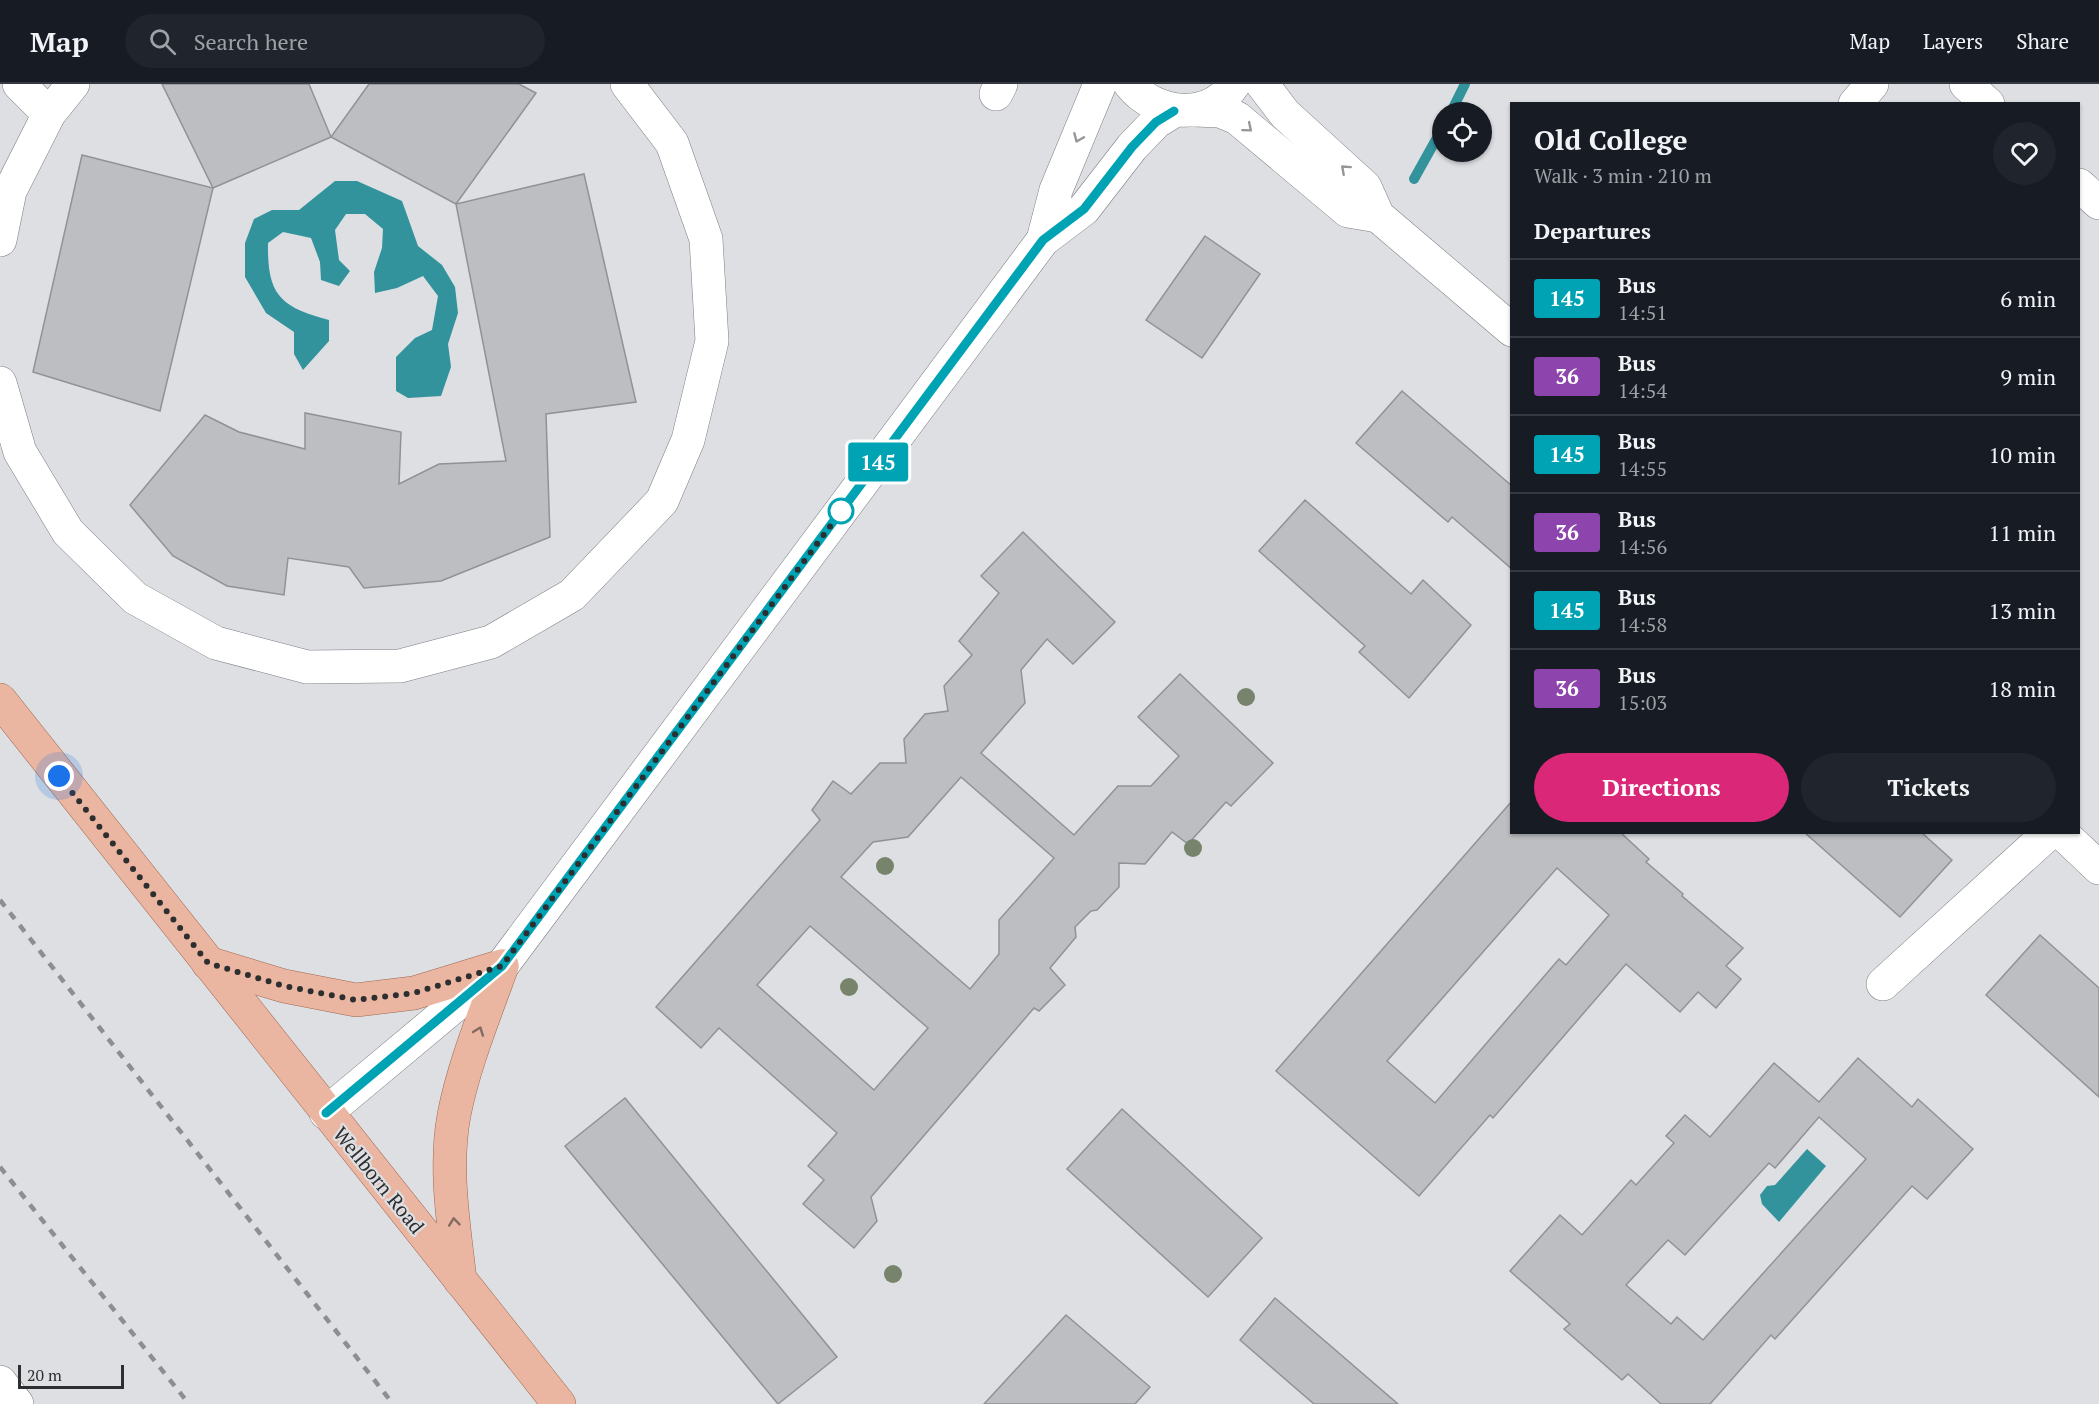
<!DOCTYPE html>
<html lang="en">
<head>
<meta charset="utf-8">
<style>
  :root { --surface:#171b24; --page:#20242c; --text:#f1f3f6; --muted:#9ea1a6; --line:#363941; --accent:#db2777 }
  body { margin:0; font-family:"PT Serif",serif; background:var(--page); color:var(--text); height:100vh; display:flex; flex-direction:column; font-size:22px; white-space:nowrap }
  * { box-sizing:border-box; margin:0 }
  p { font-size:20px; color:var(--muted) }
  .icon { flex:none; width:33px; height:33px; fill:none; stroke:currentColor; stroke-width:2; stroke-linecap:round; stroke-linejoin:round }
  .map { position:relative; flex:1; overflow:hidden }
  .details { position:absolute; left:1510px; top:18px; width:570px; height:732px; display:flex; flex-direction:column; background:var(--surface); border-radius:0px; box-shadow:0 2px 4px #0004 }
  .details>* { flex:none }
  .badge { padding:0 12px; border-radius:4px; font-size:21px; line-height:39px }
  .fabs { position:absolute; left:1432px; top:18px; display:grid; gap:12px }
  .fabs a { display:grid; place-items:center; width:60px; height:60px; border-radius:50%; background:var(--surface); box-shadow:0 2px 4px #0004; font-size:30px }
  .scale { position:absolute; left:18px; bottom:15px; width:106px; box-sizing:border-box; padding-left:6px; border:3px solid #2d2e2f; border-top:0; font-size:16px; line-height:21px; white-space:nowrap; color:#2d2e2f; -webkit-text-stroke:4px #dddfe3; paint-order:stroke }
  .you { position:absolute; width:30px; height:30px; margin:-15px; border:4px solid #fff; border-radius:50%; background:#1a73e8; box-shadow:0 0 0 9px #1a73e833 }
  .map>.badge { position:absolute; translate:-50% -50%; box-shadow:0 0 0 3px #fff }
  h2 { padding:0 24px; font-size:22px; line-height:54px }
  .round { display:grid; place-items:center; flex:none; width:63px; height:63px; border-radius:32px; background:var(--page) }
  .overview { display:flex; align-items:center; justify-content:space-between; height:102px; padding:0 24px }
  h1 { font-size:28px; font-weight:700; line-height:45px }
  .primary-button { display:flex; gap:12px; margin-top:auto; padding:12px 24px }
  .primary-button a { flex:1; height:69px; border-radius:36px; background:var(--accent); color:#fff; font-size:24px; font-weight:700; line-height:69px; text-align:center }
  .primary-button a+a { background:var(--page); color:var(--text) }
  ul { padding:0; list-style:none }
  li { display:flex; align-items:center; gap:18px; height:78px; padding:0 24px; border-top:2px solid var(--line) }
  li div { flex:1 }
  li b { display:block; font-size:22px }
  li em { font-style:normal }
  li .badge { min-width:66px; font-weight:700; text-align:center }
  header { display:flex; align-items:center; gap:36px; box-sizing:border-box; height:84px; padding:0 30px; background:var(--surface); border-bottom:2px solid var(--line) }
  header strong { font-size:28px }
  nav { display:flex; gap:33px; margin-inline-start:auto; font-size:21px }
  .search { width:420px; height:54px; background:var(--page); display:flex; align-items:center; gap:15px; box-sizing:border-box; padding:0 21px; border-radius:33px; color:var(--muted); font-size:22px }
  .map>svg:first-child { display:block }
  .water { fill:#32939c }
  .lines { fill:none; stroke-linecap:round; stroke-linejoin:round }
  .stream { stroke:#32939c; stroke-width:10 }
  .building { fill:#bcbec2; stroke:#909296; stroke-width:1.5; fill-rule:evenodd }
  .minor-casing { stroke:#7c7e82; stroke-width:34 }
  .major-casing { stroke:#9f6751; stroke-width:34 }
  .minor { stroke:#fff; stroke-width:33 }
  .major { stroke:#ebb6a1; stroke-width:33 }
  .rail { stroke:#8c8e90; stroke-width:4.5; stroke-dasharray:8 8; stroke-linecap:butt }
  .tree { fill:#78836c }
  .oneway { stroke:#969697 }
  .oneway2 { stroke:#826b62 }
  .line-casing { stroke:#fff; stroke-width:14 }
  .line { stroke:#00a3b4; stroke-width:9 }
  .walk { stroke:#2d2e2f; stroke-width:6; stroke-dasharray:0 10.8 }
  .stop-dot { fill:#fff; stroke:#00a3b4; stroke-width:3 }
  .labels { text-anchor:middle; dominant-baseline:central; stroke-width:4.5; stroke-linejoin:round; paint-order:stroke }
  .street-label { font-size:20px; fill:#2d2e2f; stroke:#dddfe3 }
</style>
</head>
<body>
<header>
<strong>Map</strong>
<div class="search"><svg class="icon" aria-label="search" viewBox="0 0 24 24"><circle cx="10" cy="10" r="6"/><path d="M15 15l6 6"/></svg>Search here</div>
<nav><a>Map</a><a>Layers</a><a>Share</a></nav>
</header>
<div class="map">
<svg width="2099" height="1320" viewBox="0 0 2099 1320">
  <rect width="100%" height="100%" fill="#dddfe3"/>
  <g class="water">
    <path d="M335,97H357L402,117L418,162L442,181L455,203L458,229L448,260L451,283L441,312L408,314L396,307V273L415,254L432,246L438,212L423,192L397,204L375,209L374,188L382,164L383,145L365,130H346L335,146L339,176L350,187L339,202L321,196L320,178L311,154L283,148L268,159C267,212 281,223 329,236V257L303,286L294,270V248L266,229L245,193V159L254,135L272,126H299Z"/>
    <path d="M1807,1065L1826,1082L1779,1138L1762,1120L1760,1111L1767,1102L1775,1101Z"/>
  </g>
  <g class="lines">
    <g class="stream">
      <path d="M1451,28L1465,0"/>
      <path d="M1414,95L1443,43"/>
    </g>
  </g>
  <g class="building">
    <path d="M162,0H309L331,53L213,104Z"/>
    <path d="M369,0H519L536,9L456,120L331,53Z"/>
    <path d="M82,71L213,104L160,327L33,288Z"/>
    <path d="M584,90L636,318L546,330L550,453L441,497L364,504L349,483L288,474L284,511L227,502L173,472L130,421L205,331L239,348L305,365V329L401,348L399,400L439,380L506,377L456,120Z"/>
    <path d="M1205,152L1260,190L1202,274L1146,236Z"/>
    <path d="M1402,307L1512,402V485L1452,433L1448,438L1356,359Z"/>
    <path d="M1305,416L1411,510L1423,496L1471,541L1409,614L1359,568L1365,562L1259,467Z"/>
    <path d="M1023,448L1115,538L1073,580L1047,555L1021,586L1025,619L981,669L1074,751L1118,702H1151L1179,672L1138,633L1180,590L1273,679L1231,722L1226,718L1188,760L1172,748L1145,780L1119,779V803L1097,826L1091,827L1075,843L1076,853L1050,884L1065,901L1039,927L1034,924L871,1113L877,1137L854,1164L803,1120L824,1096L808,1082L837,1049L719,944L701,964L656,923L820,736L812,726L833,697L851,710L880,679H906L904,655L925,630L948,627L944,602L972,571L959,557L999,509L981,492ZM961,693L1054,774L999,836V870L970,905L841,793L873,758L908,753ZM810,842L928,944L874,1006L757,901Z"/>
    <path d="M1512,717V748H1620L1649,775L1646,778L1683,810L1682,812L1743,864L1726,882L1741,895L1716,924L1698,908L1680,928L1626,880L1493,1034L1490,1031L1419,1112L1276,987ZM1557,784L1609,831L1566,881L1559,875L1435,1019L1387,977Z"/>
    <path d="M1804,748H1921L1952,776L1900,833Z"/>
    <path d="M2040,851L2099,904V1013L1986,911Z"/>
    <path d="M1858,974L1912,1023L1918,1015L1973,1065L1927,1115L1912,1102L1775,1255L1771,1251L1710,1320H1661L1628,1290L1622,1296L1564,1245L1570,1240L1510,1187L1560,1131L1582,1151L1631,1096L1636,1101L1674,1059L1666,1052L1685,1031L1710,1053L1774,979L1819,1018ZM1819,1033L1866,1075L1703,1256L1677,1233L1671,1240L1626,1201L1668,1156L1685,1171L1769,1079L1775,1084Z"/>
    <path d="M625,1014L837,1273L778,1320L565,1062Z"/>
    <path d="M1122,1025L1262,1154L1208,1213L1067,1085Z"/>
    <path d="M1275,1214L1398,1320H1314L1240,1256Z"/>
    <path d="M1066,1231L1150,1303L1135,1320H984Z"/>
  </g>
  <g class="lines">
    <g class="minor-casing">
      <g id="minor">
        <path d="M19,0L49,30"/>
        <path d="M1130,0C1155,32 1210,38 1234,0"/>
        <path d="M1262,0L1285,30L1365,103L1378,132L1512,246"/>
        <path d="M1966,0L1988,20"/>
        <path d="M996,10L1001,0"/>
        <path d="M1855,20L1872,0"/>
        <path d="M1195,26L1220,27L1237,34L1348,127L1378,132"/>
        <path d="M2079,101L2099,119"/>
        <path d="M0,156L10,107L49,30L73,0"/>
        <path d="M1043,156L1056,106L1100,0"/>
        <path d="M0,299L20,368L68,448L135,514L216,559L307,583L400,582L491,558L572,511L662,417L688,356L712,257L706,155L672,59L627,0"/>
        <path d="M2061,748L2099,784"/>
        <path d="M1883,900L2050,748"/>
        <path d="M326,1029L502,882L1043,156L1084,125L1132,63L1156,38L1174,27"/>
        <path d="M0,1298L17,1320"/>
      </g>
    </g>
    <g class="major-casing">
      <g id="major">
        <path d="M0,616L559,1320"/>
        <path d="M208,879L284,902L356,916L414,909L502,882"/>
        <path d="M460,1196C454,1142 444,1085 454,1031C464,980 485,930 502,882"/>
      </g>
    </g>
    <use href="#minor" class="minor"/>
    <use href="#major" class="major"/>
    <g class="rail">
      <path d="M0,816L393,1320"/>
      <path d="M0,1083L189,1320"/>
    </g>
  </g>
  <g class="tree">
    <circle cx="1246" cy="613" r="9"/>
    <circle cx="1193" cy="764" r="9"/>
    <circle cx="885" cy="782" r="9"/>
    <circle cx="849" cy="903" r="9"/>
    <circle cx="893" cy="1190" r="9"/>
  </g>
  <defs><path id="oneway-chevron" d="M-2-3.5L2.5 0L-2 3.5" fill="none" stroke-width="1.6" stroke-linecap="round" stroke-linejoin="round" transform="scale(1.5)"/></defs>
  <g class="oneway">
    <use href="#oneway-chevron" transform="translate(1248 44) rotate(40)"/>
    <use href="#oneway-chevron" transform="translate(1078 54) rotate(113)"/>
    <use href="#oneway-chevron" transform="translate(1345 85) rotate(-138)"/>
  </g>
  <g class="oneway2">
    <use href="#oneway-chevron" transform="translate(479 947) rotate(-70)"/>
    <use href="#oneway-chevron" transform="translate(454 1138) rotate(-96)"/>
  </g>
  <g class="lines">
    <g class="line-casing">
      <path id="line" d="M326,1029L502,882L1043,156L1084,125L1132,63L1156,38L1174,27"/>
    </g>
    <use href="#line" class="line"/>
    <path class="walk" d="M59,692L208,879L284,902L356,916L414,909L502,882L843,425L841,427"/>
  </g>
  <circle class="stop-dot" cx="841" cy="427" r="12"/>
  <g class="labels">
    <g class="street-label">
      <text transform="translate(379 1096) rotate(51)">Wellborn Road</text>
    </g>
  </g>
</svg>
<div class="fabs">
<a><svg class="icon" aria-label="locate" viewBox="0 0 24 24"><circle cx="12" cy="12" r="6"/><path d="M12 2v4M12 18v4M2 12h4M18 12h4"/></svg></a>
</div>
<div class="scale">20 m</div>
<div class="you" style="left:59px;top:692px"></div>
<b class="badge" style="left:878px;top:378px;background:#00a3b4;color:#fff">145</b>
<section class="details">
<div class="overview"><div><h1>Old College</h1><p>Walk · 3 min · 210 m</p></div><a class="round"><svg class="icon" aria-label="heart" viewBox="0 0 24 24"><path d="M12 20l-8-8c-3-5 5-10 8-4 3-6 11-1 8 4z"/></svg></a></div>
<h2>Departures</h2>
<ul>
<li><span class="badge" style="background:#00a3b4;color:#fff">145</span><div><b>Bus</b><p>14:51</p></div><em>6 min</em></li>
<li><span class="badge" style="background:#8e44ad;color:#fff">36</span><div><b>Bus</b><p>14:54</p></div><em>9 min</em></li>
<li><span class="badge" style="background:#00a3b4;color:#fff">145</span><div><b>Bus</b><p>14:55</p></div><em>10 min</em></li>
<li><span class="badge" style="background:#8e44ad;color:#fff">36</span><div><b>Bus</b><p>14:56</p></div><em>11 min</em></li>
<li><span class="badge" style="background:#00a3b4;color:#fff">145</span><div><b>Bus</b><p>14:58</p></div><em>13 min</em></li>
<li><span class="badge" style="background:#8e44ad;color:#fff">36</span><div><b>Bus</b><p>15:03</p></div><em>18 min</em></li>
</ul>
<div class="primary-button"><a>Directions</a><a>Tickets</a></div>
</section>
</div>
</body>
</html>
